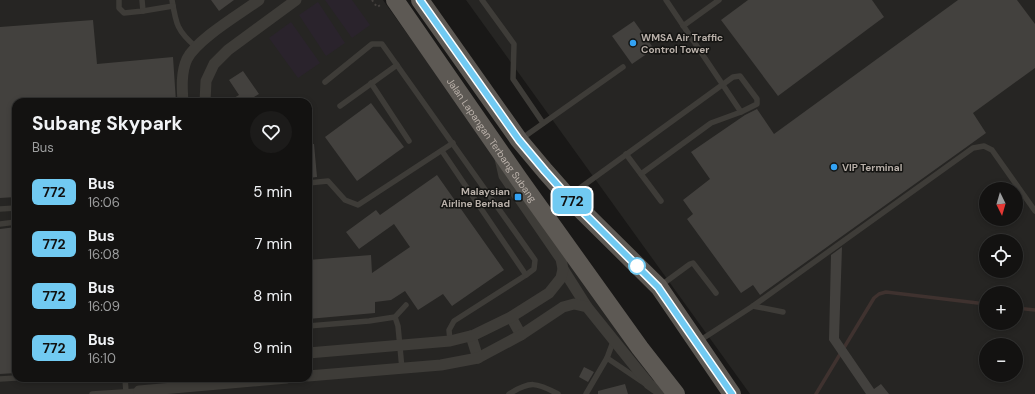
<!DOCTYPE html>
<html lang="en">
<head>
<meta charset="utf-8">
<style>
  :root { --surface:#131211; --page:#1c1b1a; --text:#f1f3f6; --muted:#9d9e9f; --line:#323231 }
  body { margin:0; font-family:"DM Sans",sans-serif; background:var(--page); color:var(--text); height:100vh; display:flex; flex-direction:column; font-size:15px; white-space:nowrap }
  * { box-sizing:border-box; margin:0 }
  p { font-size:13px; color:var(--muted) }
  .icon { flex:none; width:22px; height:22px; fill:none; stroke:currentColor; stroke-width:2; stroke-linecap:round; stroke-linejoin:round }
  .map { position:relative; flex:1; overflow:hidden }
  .drawer { position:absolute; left:12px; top:98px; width:300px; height:284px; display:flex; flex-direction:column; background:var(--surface); border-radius:12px; box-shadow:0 2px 6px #0003,0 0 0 1px var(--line) }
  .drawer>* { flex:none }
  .badge { padding:0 8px; border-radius:6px; font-size:14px; line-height:26px }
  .needle { width:26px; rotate:175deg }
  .controls { position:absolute; left:979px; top:182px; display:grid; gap:8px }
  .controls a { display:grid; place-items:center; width:44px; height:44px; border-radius:50%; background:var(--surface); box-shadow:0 2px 6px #0003,0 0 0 1px var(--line); font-size:20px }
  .map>.badge { position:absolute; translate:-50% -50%; box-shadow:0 0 0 2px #fff }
  .round { display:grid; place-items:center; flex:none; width:42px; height:42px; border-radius:21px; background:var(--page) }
  .head { display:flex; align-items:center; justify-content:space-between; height:68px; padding:0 20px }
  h1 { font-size:19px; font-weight:700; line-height:30px }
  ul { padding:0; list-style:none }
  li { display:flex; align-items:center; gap:12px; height:52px; padding:0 20px }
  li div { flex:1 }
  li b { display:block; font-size:15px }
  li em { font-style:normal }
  li .badge { min-width:44px; font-weight:700; text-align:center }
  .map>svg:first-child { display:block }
  .built { fill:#262523; fill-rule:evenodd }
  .green { fill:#2a232c }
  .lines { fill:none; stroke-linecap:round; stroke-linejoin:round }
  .stream { stroke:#3f322f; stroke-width:3.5 }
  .building { fill:#43413e }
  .path { stroke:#45413e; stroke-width:2; stroke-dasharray:2 3; stroke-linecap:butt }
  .lane { stroke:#3e3c38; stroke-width:5.5 }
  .street { stroke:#3e3c38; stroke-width:11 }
  .primary { stroke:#5d5954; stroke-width:18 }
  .line-casing { stroke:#fff; stroke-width:9 }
  .line { stroke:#71caf2; stroke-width:6 }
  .poi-dot { fill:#33a3f5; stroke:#141412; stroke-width:1.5 }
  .stop-dot { fill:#fff; stroke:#71caf2; stroke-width:2 }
  .labels { text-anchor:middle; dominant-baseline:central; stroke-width:3; stroke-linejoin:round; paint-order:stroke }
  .poi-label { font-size:10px; font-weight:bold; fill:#b9b0a9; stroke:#141412; text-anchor:start }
  .street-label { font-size:10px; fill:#b9b0a9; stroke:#141412 }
</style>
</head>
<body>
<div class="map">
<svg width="1035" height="394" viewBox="0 0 1035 394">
  <rect width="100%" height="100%" fill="#191817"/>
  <g class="built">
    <path d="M0,0H383L667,394H0ZM16,102H308V378H16Z"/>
    <path d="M466,0H1035V394H750ZM986,189H1016V219H986ZM986,241H1016V271H986ZM986,293H1016V323H986ZM986,345H1016V375H986Z"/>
  </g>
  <g class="green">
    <path d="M325,0H352L370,25L352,38Z"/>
    <path d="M318,2L345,43L326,56L299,15Z"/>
    <path d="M291,22L320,63L298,78L269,38Z"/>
  </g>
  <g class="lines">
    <g class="stream">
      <path d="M1016,308L1035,310"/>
      <path d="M816,394L874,298L879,294L886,292L986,304"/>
    </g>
  </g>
  <g class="building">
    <path d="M211,0H234L219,11Z"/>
    <path d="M748,0H872L884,17L778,96L721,20Z"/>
    <path d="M958,0H1017L1035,24V68L973,113L986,133L760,295L753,285L741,293L687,219L693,214L683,200L710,179L691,152L745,115L757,109L774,134Z"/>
    <path d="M93,20L97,64L173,57L176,102H16V197L0,198V27Z"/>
    <path d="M634,21L654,49L632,64L612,36Z"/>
    <path d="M243,71L259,94L246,102H227L239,95L229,80Z"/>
    <path d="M371,103L404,147L357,181L325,137Z"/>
    <path d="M308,144H314L317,177L308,178Z"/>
    <path d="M437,175L504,270L452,306L443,294L418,310L405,291L391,300L375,302V313L308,319V260L371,255L372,273L410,247L394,224L359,249L346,232L376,210L380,215Z"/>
    <path d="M16,227V373L0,374V229Z"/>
    <path d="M842,247L839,338L874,389L881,384L889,394H866L829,340L831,255Z"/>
    <path d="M584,367L594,372L588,382L579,377Z"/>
    <path d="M625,384L628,394H598V391Z"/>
  </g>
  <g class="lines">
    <path class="path" d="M372,0L377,7L382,4"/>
    <g class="lane">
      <path d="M119,0V8L124,13L143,11L142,0"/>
      <path d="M172,0C176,24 177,31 196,47"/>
      <path d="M482,0L514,44L513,79L543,123"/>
      <path d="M666,0L741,112"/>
      <path d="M143,11L173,6"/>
      <path d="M683,26L719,0"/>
      <path d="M325,82L372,44H382L535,260L534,269L526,275L454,321L449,330L450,341"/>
      <path d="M371,83L409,141"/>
      <path d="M340,106L397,65"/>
      <path d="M521,139L623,67"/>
      <path d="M442,151L526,275"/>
      <path d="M626,154L661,201"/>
      <path d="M308,183L328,181L345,200L358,205L453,143"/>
      <path d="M569,196L733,77L740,76L757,99V104L741,112L711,123L641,174"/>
      <path d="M0,209L16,208"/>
      <path d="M0,224L16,222"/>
      <path d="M660,286L690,264L693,263L716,293"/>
      <path d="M753,306L783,312"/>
      <path d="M395,317L398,326L402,369"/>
      <path d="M308,326L369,321L395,317L406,305"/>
      <path d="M699,341L753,306L973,148L984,146L992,150L1035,211"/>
      <path d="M607,358L644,383"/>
      <path d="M125,378L126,392"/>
      <path d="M0,379L16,378"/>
      <path d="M92,394L139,391"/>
      <path d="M509,394C530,381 536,382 558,394"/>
      <path d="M586,394L607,358L614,339"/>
    </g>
    <g class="street">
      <path d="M183,102C182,88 181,72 187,59C197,39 240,14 259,0"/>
      <path d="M205,102L206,81L214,64L228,50L296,0"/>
      <path d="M563,269L587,307"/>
      <path d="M511,317L521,335"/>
      <path d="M471,336L478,358"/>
      <path d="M308,353L450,341L474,335L511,317L549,293L561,278L563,269L561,259L504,176L499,154"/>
      <path d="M308,376L441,365L478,358L521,335L563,307L574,304L587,307L649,384L659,391L675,393"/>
      <path d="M139,391L287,378"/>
    </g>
    <g class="primary">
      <path id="s1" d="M395,0L519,179L640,348L676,394"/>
      <path d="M420,0L519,140L545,171L568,197L659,287L732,394"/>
    </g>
  </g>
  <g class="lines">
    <g class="line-casing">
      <path id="line" d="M420,0L519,140L545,171L568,197L658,287L732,394"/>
    </g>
    <use href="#line" class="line"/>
  </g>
  <g class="poi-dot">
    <circle cx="633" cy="43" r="4"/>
    <circle cx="834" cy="167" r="4"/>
    <rect x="514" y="193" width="8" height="8" rx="2"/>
  </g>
  <circle class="stop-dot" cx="637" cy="266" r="8"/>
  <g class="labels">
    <g class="poi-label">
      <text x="641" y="37">WMSA Air Traffic<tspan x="641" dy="12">Control Tower</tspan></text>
      <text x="842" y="167">VIP Terminal</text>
      <text x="510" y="191" text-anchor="end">Malaysian<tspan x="510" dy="12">Airline Berhad</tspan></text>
    </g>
    <g class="street-label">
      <text stroke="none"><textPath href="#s1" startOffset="170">Jalan Lapangan Terbang Subang</textPath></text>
    </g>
  </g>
</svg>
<div class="controls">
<a><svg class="needle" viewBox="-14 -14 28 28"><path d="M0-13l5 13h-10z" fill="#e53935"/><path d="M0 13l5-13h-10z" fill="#9d9e9f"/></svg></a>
<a><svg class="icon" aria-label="locate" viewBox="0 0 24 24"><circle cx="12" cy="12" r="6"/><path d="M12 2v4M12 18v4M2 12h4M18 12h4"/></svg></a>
<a>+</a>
<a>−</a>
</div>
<b class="badge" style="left:572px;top:201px;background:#71caf2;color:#111">772</b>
<section class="drawer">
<div class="head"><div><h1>Subang Skypark</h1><p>Bus</p></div><a class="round"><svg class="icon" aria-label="heart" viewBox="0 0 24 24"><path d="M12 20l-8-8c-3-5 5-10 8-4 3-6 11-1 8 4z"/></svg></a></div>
<ul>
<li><span class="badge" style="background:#71caf2;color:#111">772</span><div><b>Bus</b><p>16:06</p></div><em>5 min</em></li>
<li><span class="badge" style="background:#71caf2;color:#111">772</span><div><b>Bus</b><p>16:08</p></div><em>7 min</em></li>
<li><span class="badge" style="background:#71caf2;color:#111">772</span><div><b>Bus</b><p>16:09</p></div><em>8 min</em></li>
<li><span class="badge" style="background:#71caf2;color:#111">772</span><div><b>Bus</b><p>16:10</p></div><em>9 min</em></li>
</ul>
</section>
</div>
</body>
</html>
